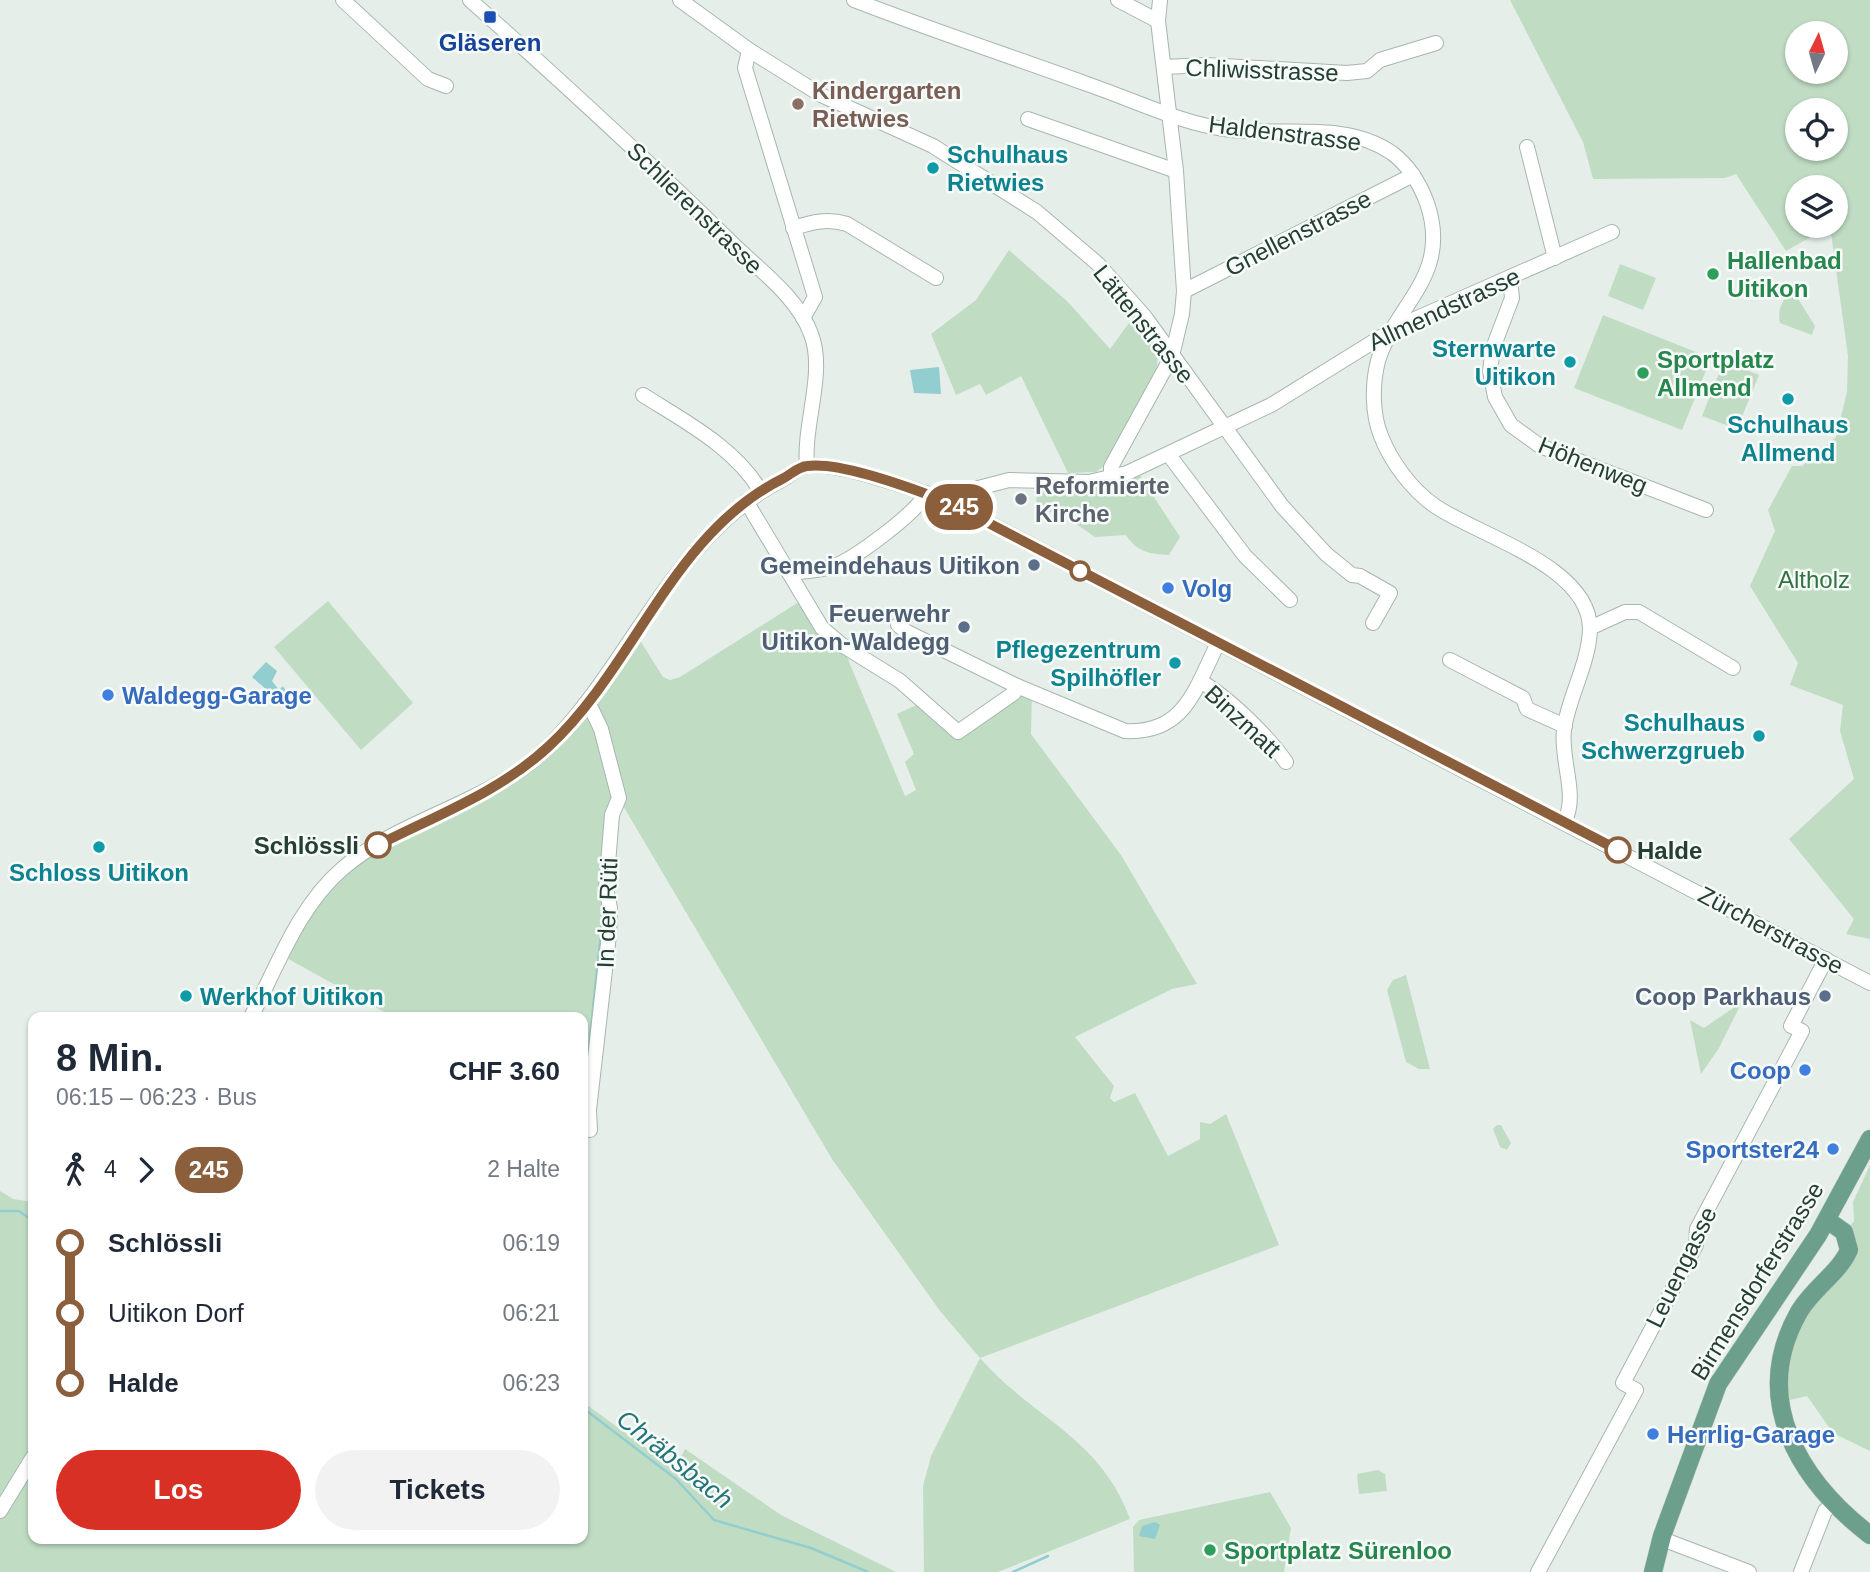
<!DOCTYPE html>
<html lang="de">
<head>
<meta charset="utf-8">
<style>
  :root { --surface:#fff; --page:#f2f2f3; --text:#1f2937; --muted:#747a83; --accent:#d93025 }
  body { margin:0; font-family:Arial,sans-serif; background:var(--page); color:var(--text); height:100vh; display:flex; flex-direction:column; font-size:26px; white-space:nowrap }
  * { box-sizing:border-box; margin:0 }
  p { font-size:23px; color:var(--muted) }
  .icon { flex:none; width:38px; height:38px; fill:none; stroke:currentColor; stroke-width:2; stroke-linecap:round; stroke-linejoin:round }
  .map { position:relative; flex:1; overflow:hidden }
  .sheet { position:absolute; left:28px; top:1012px; width:560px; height:532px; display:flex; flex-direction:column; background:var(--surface); border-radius:14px; box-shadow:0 2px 5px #0004 }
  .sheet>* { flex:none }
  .badge { padding:0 14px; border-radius:23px; font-size:24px; line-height:46px }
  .needle { width:46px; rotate:5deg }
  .fabs { position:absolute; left:1785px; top:21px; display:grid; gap:14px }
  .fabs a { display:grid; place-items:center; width:63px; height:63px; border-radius:50%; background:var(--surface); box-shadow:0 2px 5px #0004; font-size:35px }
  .map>.badge { position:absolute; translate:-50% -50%; box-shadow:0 0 0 4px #fff }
  .legs { display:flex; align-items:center; gap:10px; height:77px; padding:0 28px; font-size:23px }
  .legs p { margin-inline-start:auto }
  .summary { display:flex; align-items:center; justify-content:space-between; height:119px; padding:0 28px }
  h1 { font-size:38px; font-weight:700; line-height:52px }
  .cta { display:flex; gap:14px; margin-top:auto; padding:14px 28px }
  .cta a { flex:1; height:80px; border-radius:42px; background:var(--accent); color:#fff; font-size:28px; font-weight:700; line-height:80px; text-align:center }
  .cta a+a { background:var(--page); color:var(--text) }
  ul { padding:0 28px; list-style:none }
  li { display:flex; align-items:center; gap:24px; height:70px; font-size:26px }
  li i { display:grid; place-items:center; width:10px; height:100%; margin:0 9px; background:currentColor }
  li i::after { content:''; width:18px; height:18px; margin:-9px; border:5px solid; border-radius:50%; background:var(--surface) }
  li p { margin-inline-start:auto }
  li:first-child i { background:linear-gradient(#0000 50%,currentColor 0) }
  li:last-child i { background:linear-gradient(currentColor 50%,#0000 0) }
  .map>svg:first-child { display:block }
  .green { fill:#c0ddc4; fill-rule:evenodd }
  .water { fill:#92cdcf }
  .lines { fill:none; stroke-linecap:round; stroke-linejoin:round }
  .stream { stroke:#92cdcf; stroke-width:2.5 }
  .minor-casing { stroke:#a8b6af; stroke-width:16 }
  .major-casing { stroke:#c2c9c6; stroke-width:19 }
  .minor { stroke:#fff; stroke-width:14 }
  .major { stroke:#6da08c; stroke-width:18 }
  .line-1-casing { stroke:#fff; stroke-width:16 }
  .line-1 { stroke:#8b5e3c; stroke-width:10 }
  .transit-dot { fill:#1a4fb4; stroke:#f6faf8; stroke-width:2.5 }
  .education-dot { fill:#8d6e63; stroke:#f6faf8; stroke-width:2.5 }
  .culture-dot { fill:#0f9aa8; stroke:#f6faf8; stroke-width:2.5 }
  .leisure-dot { fill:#2e9e5b; stroke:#f6faf8; stroke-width:2.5 }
  .worship-dot { fill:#6b7280; stroke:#f6faf8; stroke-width:2.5 }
  .service-dot { fill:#5c6f8a; stroke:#f6faf8; stroke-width:2.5 }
  .stop-1-dot { fill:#fff; stroke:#8b5e3c; stroke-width:3.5 }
  .shop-dot { fill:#3f7fe0; stroke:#f6faf8; stroke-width:2.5 }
  .labels { text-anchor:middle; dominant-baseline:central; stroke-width:5; stroke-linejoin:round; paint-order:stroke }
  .transit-label { font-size:24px; font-weight:bold; fill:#164399; stroke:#f6faf8 }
  .street-label { font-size:24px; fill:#253f34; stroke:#f6faf8 }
  .education-label { font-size:24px; font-weight:bold; fill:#785e54; stroke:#f6faf8; text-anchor:start }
  .culture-label { font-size:24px; font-weight:bold; fill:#0d838f; stroke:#f6faf8; text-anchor:end }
  .leisure-label { font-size:24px; font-weight:bold; fill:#27864d; stroke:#f6faf8; text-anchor:start }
  .worship-label { font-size:24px; font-weight:bold; fill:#5b616d; stroke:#f6faf8; text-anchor:start }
  .service-label { font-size:24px; font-weight:bold; fill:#4e5e75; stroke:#f6faf8; text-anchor:end }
  .park-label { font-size:24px; fill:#327342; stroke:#f6faf8 }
  .shop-label { font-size:24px; font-weight:bold; fill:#366cbe; stroke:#f6faf8; text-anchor:start }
  .stop-label { font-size:24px; font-weight:bold; fill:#253f34; stroke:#f6faf8; text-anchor:end }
  .water-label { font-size:26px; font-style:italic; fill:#237578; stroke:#f6faf8 }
</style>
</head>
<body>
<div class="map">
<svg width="1870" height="1572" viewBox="0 0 1870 1572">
  <rect width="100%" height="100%" fill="#e6eee9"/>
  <g class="green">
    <path d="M1510,0H1870V939L1846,934L1854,919L1789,839L1854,779L1840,731L1843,705L1790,685L1798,663L1750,586L1775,531L1768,510L1792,466H1802L1836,437L1847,392L1848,356L1830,226H1836V187H1797V226H1830L1786,251L1736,174L1725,178L1593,179L1583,142ZM1797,33H1836V72H1797ZM1797,110H1836V149H1797Z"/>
    <path d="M1009,250L1068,302L1110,349L1134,316L1158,346L1157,369L1104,466L1096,472L1068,473L1021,376L986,395L980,384L956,395L931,334L976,300Z"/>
    <path d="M1620,264L1656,278L1643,310L1608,296Z"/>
    <path d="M1792,294L1797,297L1815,326L1812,335L1780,323C1777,312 1781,299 1792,294Z"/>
    <path d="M1603,315L1711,358L1682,430L1574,388Z"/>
    <path d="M1724,361L1759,375L1737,429L1702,416Z"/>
    <path d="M1139,474L1180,537L1169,555C1149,554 1137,552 1126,535L1095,537L1069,519L1072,511L1049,512L1036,509L1037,487Z"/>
    <path d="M802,600L842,645L905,796L916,790L905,762L914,754L897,714L925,701L958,732L1014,693H1032L1031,734L1121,855L1197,984L1172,989L1075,1037L1114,1086L1110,1098L1114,1102L1135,1093L1168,1156L1200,1139V1122L1210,1124L1226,1114L1279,1245L980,1358C1033,1419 1100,1436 1130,1519L998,1572H924L923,1486L931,1456L980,1358L940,1311L832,1159L619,799L590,1130L583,1155V1017H393L283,956L344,868L523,767L636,634L663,677L670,680L680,677Z"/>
    <path d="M328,601L413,703L361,750L274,647Z"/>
    <path d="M1406,975L1430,1069H1419L1406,1062L1387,990L1393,980Z"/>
    <path d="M1742,1002L1719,1048L1701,1074L1690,1020L1704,1028Z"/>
    <path d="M1497,1125H1501L1511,1143L1507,1150L1500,1147L1493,1129Z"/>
    <path d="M1870,1165V1451L1833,1433L1807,1396L1781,1402L1785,1346L1844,1258V1232L1854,1221L1853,1202Z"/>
    <path d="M0,1191L13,1199L33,1202V1538H583V1402L675,1469L685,1449L781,1515L896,1572H0Z"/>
    <path d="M1378,1470L1385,1474L1387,1491L1359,1494L1357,1474Z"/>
    <path d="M1270,1492L1291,1528L1284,1572H1134L1133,1527L1139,1520Z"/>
  </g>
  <g class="water">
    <path d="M939,367L941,394L914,393L910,370Z"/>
    <path d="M266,662L277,671L272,681L279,690L283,686L289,697L282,703L252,677Z"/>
    <path d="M1155,1522L1160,1525L1155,1539L1139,1536L1142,1526Z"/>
  </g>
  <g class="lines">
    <g class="stream">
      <path d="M583,1103L603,914"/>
      <path d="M0,1211H19L33,1221"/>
      <path d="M583,1408L676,1479L714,1520L811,1548L868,1572"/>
      <path d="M1013,1572L1048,1556"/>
    </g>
    <g class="minor-casing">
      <g id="minor">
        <path d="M343,0L428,79L446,86"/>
        <path d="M470,0C560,80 649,162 735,246C762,272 798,298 811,334C826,372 803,424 807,466"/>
        <path d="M680,0L749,50L821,95L933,146L1037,212L1098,264L1145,317L1282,506L1326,554L1352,575L1360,576L1390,593L1373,623"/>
        <path d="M854,0C931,30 1010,56 1087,84C1134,100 1181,124 1231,130C1283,136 1347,121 1392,153C1408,165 1420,184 1427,203C1452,276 1395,304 1378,361C1372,384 1372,414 1381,436C1391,462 1412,490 1435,506C1479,536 1590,566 1590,629C1589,663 1569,696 1564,729C1560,762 1579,794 1564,823"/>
        <path d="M1118,0L1158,21"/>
        <path d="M749,50L745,68L815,297L803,318"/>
        <path d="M1164,67L1206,65L1347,73L1367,71L1380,60L1436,43"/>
        <path d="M1028,119L1176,171"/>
        <path d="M1527,147L1555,258"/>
        <path d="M793,228C813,222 827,218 847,224L936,278"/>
        <path d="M1510,279L1512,298L1493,348L1490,371L1495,397L1511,425L1540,446L1706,510"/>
        <path d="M1184,291L1413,175"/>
        <path d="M643,395C684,421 734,447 760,490"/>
        <path d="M1169,455L1245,556L1290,600"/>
        <path d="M1111,478V467L1172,356L1182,314L1184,291L1176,171L1158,21L1160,0"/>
        <path d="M746,501L822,628L842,645L900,681L958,732L1014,693L1017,686"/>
        <path d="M951,503L959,493L1009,480L1089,482L1127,473L1271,405L1397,327L1612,232"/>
        <path d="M789,573C803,571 818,571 832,567C853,560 917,513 926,493"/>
        <path d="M898,625L907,632L1017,686L1125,731C1185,734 1195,689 1218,643"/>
        <path d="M1590,628L1625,612H1639L1733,668"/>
        <path d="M1450,660L1523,698L1527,709L1565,726"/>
        <path d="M1200,681C1228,697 1267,735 1286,762"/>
        <path d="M585,704L591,708L601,729L619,798L612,815L606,888L610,908L609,935L589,1110L590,1130"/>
        <path d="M251,1017C277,967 298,907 342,869C403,816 492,804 550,745C633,661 675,533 785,478C791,474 796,469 803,467C829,458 923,492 951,503L1870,983"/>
        <path d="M0,1511L33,1457"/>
        <path d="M1662,1536L1670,1542L1749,1572"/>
        <path d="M1538,1572L1636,1390L1623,1383L1696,1245L1697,1229L1802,1031L1791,1026L1826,959"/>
        <path d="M1801,1572L1825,1511L1832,1504"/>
      </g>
    </g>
    <g class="major-casing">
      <g id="major">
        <path d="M1827,1220L1844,1232L1849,1250C1839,1273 1812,1289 1799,1312C1749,1400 1800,1481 1870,1535"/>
        <path d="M1653,1572L1662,1536L1718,1384L1818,1235L1870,1139"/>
      </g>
    </g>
    <use href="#minor" class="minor"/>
    <use href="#major" class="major"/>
  </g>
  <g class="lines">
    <g class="line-1-casing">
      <path id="line-1" d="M378,845C435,816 501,791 548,747C636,666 672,533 784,478C791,474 798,467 807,466C842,461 917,490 950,503L1618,850"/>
    </g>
    <use href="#line-1" class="line-1"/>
  </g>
  <rect class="transit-dot" x="483" y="10" width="14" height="14" rx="3.5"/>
  <circle class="education-dot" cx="798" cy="104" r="7"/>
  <g class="culture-dot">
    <circle cx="933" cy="168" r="7"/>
    <circle cx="1570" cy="362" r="7"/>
    <circle cx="1788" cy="399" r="7"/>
    <circle cx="1175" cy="663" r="7"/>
    <circle cx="1759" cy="736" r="7"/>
    <circle cx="99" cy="847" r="7"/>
    <circle cx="186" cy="996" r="7"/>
  </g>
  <g class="leisure-dot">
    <circle cx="1713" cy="274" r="7"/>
    <circle cx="1643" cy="373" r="7"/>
    <circle cx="1210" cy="1550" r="7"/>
  </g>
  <circle class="worship-dot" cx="1021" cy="499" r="7"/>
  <g class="service-dot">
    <circle cx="1034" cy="565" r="7"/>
    <circle cx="964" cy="627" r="7"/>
    <circle cx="1825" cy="996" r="7"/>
  </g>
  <g class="stop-1-dot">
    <circle cx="1080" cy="571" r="9"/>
    <circle cx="378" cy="845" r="12"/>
    <circle cx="1618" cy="850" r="12"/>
  </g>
  <g class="shop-dot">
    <circle cx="1168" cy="588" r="7"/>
    <circle cx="108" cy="695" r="7"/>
    <circle cx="1805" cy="1070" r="7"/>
    <circle cx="1833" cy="1149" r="7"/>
    <circle cx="1653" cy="1434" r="7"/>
  </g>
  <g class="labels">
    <g class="transit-label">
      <text x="490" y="42">Gläseren</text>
    </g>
    <g class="street-label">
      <text transform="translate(1262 70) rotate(2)">Chliwisstrasse</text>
      <text transform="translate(1285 133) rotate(7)">Haldenstrasse</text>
      <text transform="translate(695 208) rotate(44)">Schlierenstrasse</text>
      <text transform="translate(1298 233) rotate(-27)">Gnellenstrasse</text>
      <text transform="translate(1444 309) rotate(-25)">Allmendstrasse</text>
      <text transform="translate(1144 324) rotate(51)">Lättenstrasse</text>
      <text transform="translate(1593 465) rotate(22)">Höhenweg</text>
      <text transform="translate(1243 721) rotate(43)">Binzmatt</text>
      <text transform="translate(607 913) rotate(-88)">In der Rüti</text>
      <text transform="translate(1771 930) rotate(28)">Zürcherstrasse</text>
      <text transform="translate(1681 1267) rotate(-64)">Leuengasse</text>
      <text transform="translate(1757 1281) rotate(-58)">Birmensdorferstrasse</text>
    </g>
    <g class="education-label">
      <text x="812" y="90">Kindergarten<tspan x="812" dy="28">Rietwies</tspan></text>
    </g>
    <g class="culture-label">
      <text x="947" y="154" text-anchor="start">Schulhaus<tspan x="947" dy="28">Rietwies</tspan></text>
      <text x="1556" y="348">Sternwarte<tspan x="1556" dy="28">Uitikon</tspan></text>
      <text x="1788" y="424" text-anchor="middle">Schulhaus<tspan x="1788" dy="28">Allmend</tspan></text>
      <text x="1161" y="649">Pflegezentrum<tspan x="1161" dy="28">Spilhöfler</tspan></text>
      <text x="1745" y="722">Schulhaus<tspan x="1745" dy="28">Schwerzgrueb</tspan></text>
      <text x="99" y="872" text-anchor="middle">Schloss Uitikon</text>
      <text x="200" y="996" text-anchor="start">Werkhof Uitikon</text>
    </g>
    <g class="leisure-label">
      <text x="1727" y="260">Hallenbad<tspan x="1727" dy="28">Uitikon</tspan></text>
      <text x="1657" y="359">Sportplatz<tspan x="1657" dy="28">Allmend</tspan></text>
      <text x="1224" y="1550">Sportplatz Sürenloo</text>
    </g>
    <g class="worship-label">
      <text x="1035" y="485">Reformierte<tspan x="1035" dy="28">Kirche</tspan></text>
    </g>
    <g class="service-label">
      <text x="1020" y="565">Gemeindehaus Uitikon</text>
      <text x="950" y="613">Feuerwehr<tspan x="950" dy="28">Uitikon-Waldegg</tspan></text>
      <text x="1811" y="996">Coop Parkhaus</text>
    </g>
    <g class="park-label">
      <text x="1814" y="579">Altholz</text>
    </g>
    <g class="shop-label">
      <text x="1182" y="588">Volg</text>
      <text x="122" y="695">Waldegg-Garage</text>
      <text x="1791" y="1070" text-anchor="end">Coop</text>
      <text x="1819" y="1149" text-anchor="end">Sportster24</text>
      <text x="1667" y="1434">Herrlig-Garage</text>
    </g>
    <g class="stop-label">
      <text x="359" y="845">Schlössli</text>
      <text x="1637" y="850" text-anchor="start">Halde</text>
    </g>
    <g class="water-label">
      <text transform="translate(675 1459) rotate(39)">Chräbsbach</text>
    </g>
  </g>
</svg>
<div class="fabs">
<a><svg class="needle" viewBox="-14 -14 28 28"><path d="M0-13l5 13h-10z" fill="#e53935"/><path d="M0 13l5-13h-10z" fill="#747a83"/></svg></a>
<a><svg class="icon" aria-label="locate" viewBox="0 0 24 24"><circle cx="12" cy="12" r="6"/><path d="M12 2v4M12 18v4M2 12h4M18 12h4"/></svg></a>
<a><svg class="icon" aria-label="layers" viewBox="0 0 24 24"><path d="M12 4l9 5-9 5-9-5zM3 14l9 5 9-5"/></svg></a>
</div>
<b class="badge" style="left:959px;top:507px;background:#8b5e3c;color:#fff">245</b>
<section class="sheet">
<div class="summary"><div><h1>8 Min.</h1><p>06:15 – 06:23 · Bus</p></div><b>CHF 3.60</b></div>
<div class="legs"><svg class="icon" aria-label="walk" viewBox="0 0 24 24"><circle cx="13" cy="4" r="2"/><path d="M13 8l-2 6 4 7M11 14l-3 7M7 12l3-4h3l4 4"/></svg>4<svg class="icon" aria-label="forward" viewBox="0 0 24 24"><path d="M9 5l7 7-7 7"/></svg><b class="badge" style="background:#8b5e3c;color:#fff">245</b><p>2 Halte</p></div>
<ul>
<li><i style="color:#8b5e3c"></i><b>Schlössli</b><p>06:19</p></li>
<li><i style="color:#8b5e3c"></i><span>Uitikon Dorf</span><p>06:21</p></li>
<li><i style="color:#8b5e3c"></i><b>Halde</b><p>06:23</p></li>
</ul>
<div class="cta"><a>Los</a><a>Tickets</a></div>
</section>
</div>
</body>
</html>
